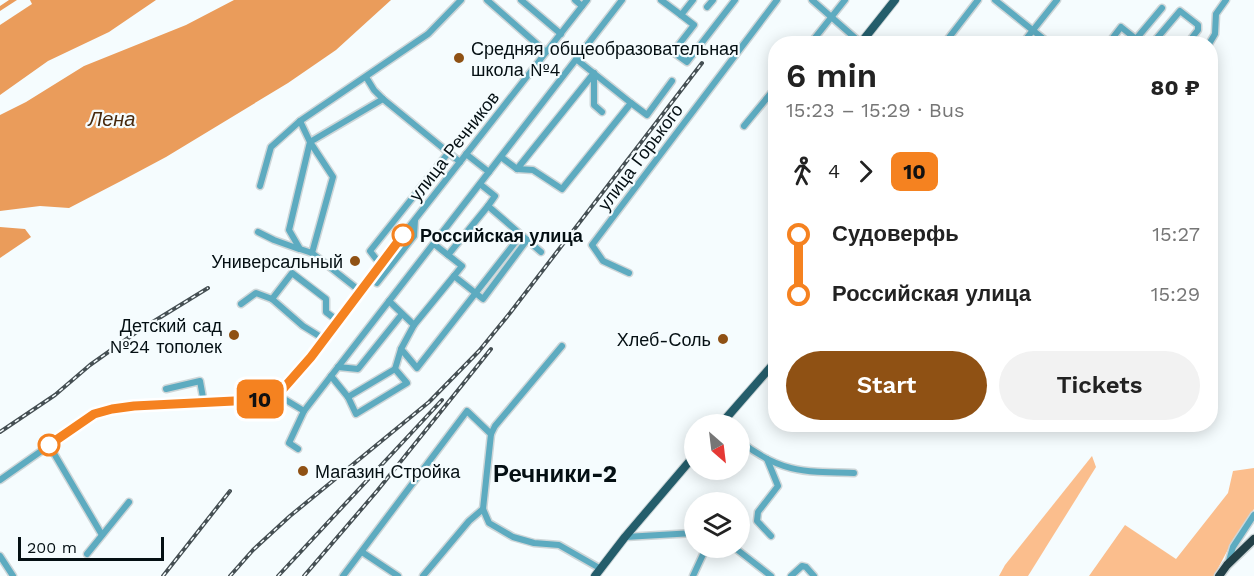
<!DOCTYPE html>
<html lang="en">
<head>
<meta charset="utf-8">
<style>
  :root { --surface:#fff; --page:#f2f2f2; --text:#222; --muted:#767676; --accent:#8f5114 }
  body { margin:0; font-family:"Work Sans",sans-serif; background:var(--page); color:var(--text); height:100vh; display:flex; flex-direction:column; font-size:22px; white-space:nowrap }
  * { box-sizing:border-box; margin:0 }
  p { font-size:20px; color:var(--muted) }
  .icon { flex:none; width:33px; height:33px; fill:none; stroke:currentColor; stroke-width:2; stroke-linecap:round; stroke-linejoin:round }
  .map { position:relative; flex:1; overflow:hidden }
  .side { position:absolute; left:768px; top:36px; width:450px; height:396px; display:flex; flex-direction:column; background:var(--surface); border-radius:24px; box-shadow:0 3px 15px #0003 }
  .side>* { flex:none }
  .badge { padding:0 12px; border-radius:9px; font-size:21px; line-height:39px }
  .needle { width:39px; rotate:152deg }
  .controls { position:absolute; left:684px; top:414px; display:grid; gap:12px }
  .controls a { display:grid; place-items:center; width:66px; height:66px; border-radius:50%; background:var(--surface); box-shadow:0 3px 15px #0003; font-size:30px }
  .scale { position:absolute; left:18px; bottom:15px; width:146px; box-sizing:border-box; padding-left:6px; border:3px solid #040f13; border-top:0; font-size:16px; line-height:21px; white-space:nowrap; color:#040f13; -webkit-text-stroke:4px #f5fcfe; paint-order:stroke }
  .map>.badge { position:absolute; translate:-50% -50%; box-shadow:0 0 0 3px #fff }
  .legs { display:flex; align-items:center; gap:9px; height:66px; padding:0 18px; font-size:20px }
  .legs p { margin-inline-start:auto }
  .head { display:flex; align-items:center; justify-content:space-between; height:102px; padding:0 18px }
  h1 { font-size:33px; font-weight:600; line-height:45px }
  .action { display:flex; gap:12px; margin-top:auto; padding:12px 18px }
  .action a { flex:1; height:69px; border-radius:36px; background:var(--accent); color:#fff; font-size:24px; font-weight:600; line-height:69px; text-align:center }
  .action a+a { background:var(--page); color:var(--text) }
  ul { padding:0 18px; list-style:none }
  li { display:flex; align-items:center; gap:21px; height:60px; font-size:22px }
  li i { display:grid; place-items:center; width:9px; height:100%; margin:0 8px; background:currentColor }
  li i::after { content:''; width:15px; height:15px; margin:-8px; border:4px solid; border-radius:50%; background:var(--surface) }
  li p { margin-inline-start:auto }
  li:first-child i { background:linear-gradient(#0000 50%,currentColor 0) }
  li:last-child i { background:linear-gradient(currentColor 50%,#0000 0) }
  .map>svg:first-child { display:block }
  .green { fill:#fbbe8d }
  .water { fill:#ea9c5b }
  .pier { fill:#f5fcfe }
  .lines { fill:none; stroke-linecap:round; stroke-linejoin:round }
  .minor-casing { stroke:#ced6d8; stroke-width:9 }
  .major-casing { stroke:#ced6d8; stroke-width:10 }
  .highway-casing { stroke:#ced6d8; stroke-width:11 }
  .minor { stroke:#5dabc0; stroke-width:6 }
  .major { stroke:#245d6b; stroke-width:8 }
  .highway { stroke:#234047; stroke-width:8 }
  .rail-casing { stroke:#454f53; stroke-width:4 }
  .rail { stroke:#f5fcfe; stroke-width:1.5; stroke-dasharray:4.5; stroke-linecap:butt }
  .line-1-casing { stroke:#fff; stroke-width:14 }
  .line-1 { stroke:#f58220; stroke-width:9 }
  .poi-dot { fill:#8f5114; stroke:#f5fcfe; stroke-width:2 }
  .stop-1-dot { fill:#fff; stroke:#f58220; stroke-width:3 }
  .labels { text-anchor:middle; dominant-baseline:central; stroke-width:4.5; stroke-linejoin:round; paint-order:stroke }
  .poi-label { font-size:18px; fill:#040f13; stroke:#f5fcfe; text-anchor:end }
  .street-label { font-size:18px; fill:#040f13; stroke:#f5fcfe }
  .stop-label { font-size:18px; font-weight:bold; fill:#040f13; stroke:#f5fcfe; text-anchor:start }
  .water-label { font-size:20px; font-style:italic; fill:#492a0e; stroke:#f5fcfe }
  .district-label { font-size:24px; font-weight:bold; fill:#040f13; stroke:#f5fcfe }
</style>
</head>
<body>
<div class="map">
<svg width="1254" height="576" viewBox="0 0 1254 576">
  <rect width="100%" height="100%" fill="#f5fcfe"/>
  <g class="green">
    <path d="M1092,456L1096,467L1028,576H999L1005,565Z"/>
    <path d="M1254,468V509L1234,538L1214,576H1089L1125,525L1176,559L1228,493L1233,471Z"/>
  </g>
  <g class="water">
    <path d="M9,0H156L109,32L48,61L0,95V6Z"/>
    <path d="M234,0H391L336,50L288,83L166,157L121,181L69,208L40,206L0,211V115L26,102L84,66L186,25Z"/>
    <path d="M0,227L25,229L31,237L0,258Z"/>
  </g>
  <path class="pier" d="M17,0H30L32,4L0,25V11Z"/>
  <g class="lines">
    <g class="minor-casing">
      <g id="minor">
        <path d="M487,0L546,52"/>
        <path d="M521,0L561,34"/>
        <path d="M575,0L582,6"/>
        <path d="M661,0L681,15L693,0"/>
        <path d="M812,0L862,44"/>
        <path d="M995,0L1050,44"/>
        <path d="M707,7L713,0"/>
        <path d="M681,15L694,25L673,52L687,62L735,0"/>
        <path d="M810,44L845,0"/>
        <path d="M944,44L978,0"/>
        <path d="M1022,44L1057,0"/>
        <path d="M1108,44L1121,27L1136,39L1162,8"/>
        <path d="M1152,44L1180,11L1198,25V30L1187,44"/>
        <path d="M1209,44L1215,34L1216,14L1226,0"/>
        <path d="M594,73V105L602,112"/>
        <path d="M366,77L374,90L383,99L460,162"/>
        <path d="M631,103L647,115L672,81"/>
        <path d="M1210,104H1211"/>
        <path d="M300,121L310,142L289,230L300,249L312,253L360,291"/>
        <path d="M744,126L776,87"/>
        <path d="M466,154L489,172"/>
        <path d="M501,157L517,169L533,170L562,189L631,103L576,59"/>
        <path d="M517,169L594,73"/>
        <path d="M480,184L495,196L488,206L541,252"/>
        <path d="M260,186L271,147L300,121L428,34L461,0"/>
        <path d="M258,232L274,240L299,249"/>
        <path d="M434,244L462,266L454,276L483,299L527,240"/>
        <path d="M312,253L333,177L310,142L383,99"/>
        <path d="M448,255L488,206"/>
        <path d="M380,264L370,251L449,152"/>
        <path d="M629,273L603,261L592,245L777,0"/>
        <path d="M370,278L377,283L414,236L415,220"/>
        <path d="M389,301L414,325L401,349L417,368L521,235"/>
        <path d="M241,304L256,293L272,299"/>
        <path d="M414,325L454,276"/>
        <path d="M324,339L303,326L272,299L292,273L326,299V312L338,321"/>
        <path d="M562,346L495,426L491,434L483,509L489,523L513,537L534,543L559,545L601,569"/>
        <path d="M338,367L358,369L402,314"/>
        <path d="M331,376L348,397L395,369L401,349"/>
        <path d="M166,389L200,381L204,403"/>
        <path d="M276,394L304,411"/>
        <path d="M348,397L356,414L407,383L395,369"/>
        <path d="M740,441C780,473 805,472 854,473"/>
        <path d="M49,445L102,535"/>
        <path d="M298,449L289,443L304,411L622,0"/>
        <path d="M767,459L778,486L758,512L757,521L771,536"/>
        <path d="M0,480L94,414L134,406L254,401L282,390L311,357L380,264L587,0"/>
        <path d="M625,537L694,533"/>
        <path d="M735,548L771,576"/>
        <path d="M362,552L398,576"/>
        <path d="M87,554L129,502"/>
        <path d="M0,556L13,576"/>
        <path d="M1228,564L1233,547L1254,515"/>
        <path d="M343,576L467,411L491,434"/>
        <path d="M423,576L469,521L483,509"/>
        <path d="M693,576L706,548"/>
        <path d="M791,576L802,566L806,567L814,576"/>
      </g>
    </g>
    <g class="major-casing">
      <g id="major">
        <path d="M860,44L895,0"/>
        <path d="M721,424L776,361"/>
        <path d="M595,576L625,537L694,456"/>
      </g>
    </g>
    <g class="highway-casing">
      <path id="highway" d="M1219,576L1227,565L1254,539"/>
    </g>
    <use href="#minor" class="minor"/>
    <use href="#major" class="major"/>
    <use href="#highway" class="highway"/>
    <g class="rail-casing">
      <g id="rail">
        <path d="M0,432L55,395L90,365L138,331L208,288"/>
        <path d="M163,576L230,491"/>
        <path d="M230,576L253,550L290,516L429,402L479,351L510,313L702,63"/>
        <path d="M278,576L442,400"/>
        <path d="M304,576L377,491L491,349"/>
      </g>
    </g>
    <use href="#rail" class="rail"/>
  </g>
  <g class="lines">
    <g class="line-1-casing">
      <path id="line-1" d="M49,445L94,414L112,409L134,406L254,400L282,390L311,357L403,235"/>
    </g>
    <use href="#line-1" class="line-1"/>
  </g>
  <g class="poi-dot">
    <circle cx="459" cy="58" r="6"/>
    <circle cx="355" cy="261" r="6"/>
    <circle cx="234" cy="335" r="6"/>
    <circle cx="723" cy="339" r="6"/>
    <circle cx="303" cy="471" r="6"/>
  </g>
  <g class="stop-1-dot">
    <circle cx="403" cy="235" r="10"/>
    <circle cx="49" cy="445" r="10"/>
  </g>
  <g class="labels">
    <g class="poi-label">
      <text x="471" y="48" text-anchor="start">Средняя общеобразовательная<tspan x="471" dy="21">школа №4</tspan></text>
      <text x="343" y="261">Универсальный</text>
      <text x="222" y="325">Детский сад<tspan x="222" dy="21">№24 тополек</tspan></text>
      <text x="711" y="339">Хлеб-Соль</text>
      <text x="315" y="471" text-anchor="start">Магазин Стройка</text>
    </g>
    <g class="street-label">
      <text transform="translate(454 146) rotate(-52)">улица Речников</text>
      <text transform="translate(640 157) rotate(-53)">улица Горького</text>
    </g>
    <g class="stop-label">
      <text x="420" y="235">Российская улица</text>
    </g>
    <g class="water-label">
      <text x="112" y="119">Лена</text>
    </g>
    <g class="district-label">
      <text x="555" y="474">Речники-2</text>
    </g>
  </g>
</svg>
<div class="controls">
<a><svg class="needle" viewBox="-14 -14 28 28"><path d="M0-13l5 13h-10z" fill="#e53935"/><path d="M0 13l5-13h-10z" fill="#767676"/></svg></a>
<a><svg class="icon" aria-label="layers" viewBox="0 0 24 24"><path d="M12 4l9 5-9 5-9-5zM3 14l9 5 9-5"/></svg></a>
</div>
<div class="scale">200 m</div>
<b class="badge" style="left:260px;top:399px;background:#f58220;color:#111">10</b>
<section class="side">
<div class="head"><div><h1>6 min</h1><p>15:23 – 15:29 · Bus</p></div><b>80 ₽</b></div>
<div class="legs"><svg class="icon" aria-label="walk" viewBox="0 0 24 24"><circle cx="13" cy="4" r="2"/><path d="M13 8l-2 6 4 7M11 14l-3 7M7 12l3-4h3l4 4"/></svg>4<svg class="icon" aria-label="forward" viewBox="0 0 24 24"><path d="M9 5l7 7-7 7"/></svg><b class="badge" style="background:#f58220;color:#111">10</b></div>
<ul>
<li><i style="color:#f58220"></i><b>Судоверфь</b><p>15:27</p></li>
<li><i style="color:#f58220"></i><b>Российская улица</b><p>15:29</p></li>
</ul>
<div class="action"><a>Start</a><a>Tickets</a></div>
</section>
</div>
</body>
</html>
